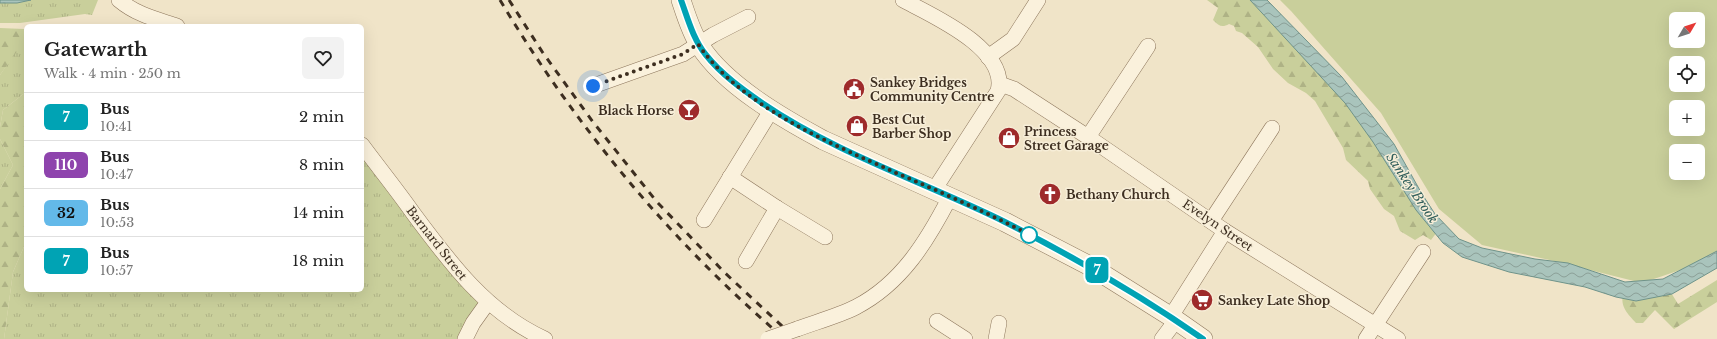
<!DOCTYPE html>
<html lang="en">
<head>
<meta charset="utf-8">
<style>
  :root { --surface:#fff; --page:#f2f2f2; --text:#222; --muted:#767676; --line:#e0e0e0 }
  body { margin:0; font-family:"Libre Baskerville",serif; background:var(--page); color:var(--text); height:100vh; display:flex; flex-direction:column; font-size:15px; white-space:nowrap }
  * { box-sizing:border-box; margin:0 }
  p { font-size:13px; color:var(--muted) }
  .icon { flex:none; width:22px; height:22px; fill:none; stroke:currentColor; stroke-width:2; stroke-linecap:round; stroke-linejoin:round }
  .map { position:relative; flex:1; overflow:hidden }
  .sheet { position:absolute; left:24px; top:24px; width:340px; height:268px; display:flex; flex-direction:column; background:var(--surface); border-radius:6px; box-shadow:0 4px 16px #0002 }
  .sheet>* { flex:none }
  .badge { padding:0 8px; border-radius:6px; font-size:14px; line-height:26px }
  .needle { width:26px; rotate:51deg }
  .fabs { position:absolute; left:1669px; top:12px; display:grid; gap:8px }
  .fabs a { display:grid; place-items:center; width:36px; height:36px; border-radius:6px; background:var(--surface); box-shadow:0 4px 16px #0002; font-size:20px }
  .you { position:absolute; width:20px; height:20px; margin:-10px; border:3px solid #fff; border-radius:50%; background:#1a73e8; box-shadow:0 0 0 6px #1a73e833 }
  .map>.badge { position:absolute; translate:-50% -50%; box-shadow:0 0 0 2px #fff }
  .round { display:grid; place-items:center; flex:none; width:42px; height:42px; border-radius:6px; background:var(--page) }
  .overview { display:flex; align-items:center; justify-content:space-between; height:68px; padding:0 20px }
  h1 { font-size:19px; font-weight:700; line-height:30px }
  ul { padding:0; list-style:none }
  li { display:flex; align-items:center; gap:12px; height:48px; padding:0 20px; border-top:1px solid var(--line) }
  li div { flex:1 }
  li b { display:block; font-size:15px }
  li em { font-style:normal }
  li .badge { min-width:44px; font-weight:700; text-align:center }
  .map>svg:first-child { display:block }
  .grass { fill:url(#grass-tufts) }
  .forest { fill:url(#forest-firs) }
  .park { fill:#c9cf9b; fill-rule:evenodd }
  .water { fill:url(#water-waves); stroke:#6f938a }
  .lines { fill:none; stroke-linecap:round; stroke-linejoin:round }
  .minor-casing { stroke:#8d765c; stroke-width:16 }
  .tertiary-casing { stroke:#8d765c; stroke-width:20 }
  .minor { stroke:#faf1dc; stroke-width:15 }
  .tertiary { stroke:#faf1dc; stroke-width:19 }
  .rail { stroke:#3d2e20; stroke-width:3; stroke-dasharray:7 7; stroke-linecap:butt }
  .minor-bridge-casing { stroke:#8d765c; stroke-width:16; stroke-linecap:butt }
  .minor-bridge { stroke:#faf1dc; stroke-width:15 }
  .line-casing { stroke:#fff; stroke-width:9 }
  .line { stroke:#00a3b4; stroke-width:6 }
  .walk { stroke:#3d2e20; stroke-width:4; stroke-dasharray:0 7.2 }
  .stop-dot { fill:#fff; stroke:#00a3b4; stroke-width:2 }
  .labels { text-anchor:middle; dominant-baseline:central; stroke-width:3; stroke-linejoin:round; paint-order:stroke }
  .poi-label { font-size:12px; font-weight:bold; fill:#3d2e20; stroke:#f7eed8; text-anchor:start }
  .street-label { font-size:12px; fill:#3d2e20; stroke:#f7eed8 }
  .water-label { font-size:13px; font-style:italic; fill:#2f5d5a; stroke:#f7eed8 }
</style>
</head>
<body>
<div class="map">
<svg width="1717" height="339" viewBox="0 0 1717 339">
  <defs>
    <pattern id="grass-tufts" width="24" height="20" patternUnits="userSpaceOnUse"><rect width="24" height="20" fill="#c9cf9b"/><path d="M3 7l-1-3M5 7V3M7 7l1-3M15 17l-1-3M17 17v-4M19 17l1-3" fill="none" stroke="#aeb285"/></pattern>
    <pattern id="forest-firs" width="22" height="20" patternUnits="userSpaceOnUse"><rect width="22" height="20" fill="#c9cf9b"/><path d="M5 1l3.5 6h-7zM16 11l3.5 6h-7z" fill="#aeb285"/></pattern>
    <pattern id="water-waves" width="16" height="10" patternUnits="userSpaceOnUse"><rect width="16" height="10" fill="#a9c4bc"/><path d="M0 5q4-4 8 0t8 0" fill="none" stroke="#8ba098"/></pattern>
  </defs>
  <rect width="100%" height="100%" fill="#f0e4c8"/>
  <g class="grass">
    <path d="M31,0H98L92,15L85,14L20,23H0V3H17Z"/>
    <path d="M26,39V92L3,110L0,127V75L23,41Z"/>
    <path d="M0,139L13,165L0,189Z"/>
    <path d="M362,145L488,302L465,339H4L13,272L26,242V290H362Z"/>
  </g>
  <g class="forest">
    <path d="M1207,0H1257L1329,78L1437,232L1431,240L1423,235L1415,240L1400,231L1394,216L1384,209L1370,189L1368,181L1346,160L1343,148L1315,101L1306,93L1288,83L1273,69L1258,47L1242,33L1236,31L1234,26L1229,24C1222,28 1219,26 1213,20L1218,8Z"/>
    <path d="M0,28L24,29L26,39L0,75Z"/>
    <path d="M26,92V242L13,272L4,339H0V189L13,165L0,139V127L3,110Z"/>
    <path d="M1717,280V302L1674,329L1655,310L1643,323H1636C1628,314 1620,307 1623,294L1670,291L1678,304Z"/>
  </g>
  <path class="park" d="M1280,0H1717V255L1698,264L1642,283L1554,261L1482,245L1439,209L1381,113L1291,11ZM1676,19H1698V41H1676ZM1676,63H1698V85H1676ZM1676,107H1698V129H1676ZM1676,151H1698V173H1676Z"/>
  <g class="water">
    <path d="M0,0H31L17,3H0Z"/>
    <path d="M1250,0H1267L1342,77L1394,144L1422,194L1435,214L1459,239L1482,248L1535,259L1568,263L1625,282L1663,279L1717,251V268L1672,294L1636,301L1616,297L1585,287L1509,272L1462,257L1443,243L1416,210L1373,142L1345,103Z"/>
  </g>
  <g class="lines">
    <g class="minor-casing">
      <g id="minor">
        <path d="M119,0C137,15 156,19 177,26"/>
        <path d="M903,0C931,15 1009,49 998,91L934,190"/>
        <path d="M988,57L1013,39L1038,0"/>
        <path d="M1000,84L1014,89L1088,137L1225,231L1398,339"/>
        <path d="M593,86L683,54L713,35L748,17"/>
        <path d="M1088,137L1148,46"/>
        <path d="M362,145C379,168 397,190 413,213C450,263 487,313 545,339"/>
        <path d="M730,177L777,208L825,237"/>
        <path d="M704,220L772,109"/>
        <path d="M1211,221L1272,128"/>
        <path d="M746,261L777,208"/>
        <path d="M937,321L965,339"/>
        <path d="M797,329C816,322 838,316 856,307C902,283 927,241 950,197"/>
        <path d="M465,339L473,323L488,302"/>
        <path d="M996,339L999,323"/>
        <path d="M1162,339L1171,327L1175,310L1225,231"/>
        <path d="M1366,339L1423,252"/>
      </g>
    </g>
    <g class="tertiary-casing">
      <path id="tertiary" d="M681,0C686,15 691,32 700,46C725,85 782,118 823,140L1005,222L1090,266L1173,318L1203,339"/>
    </g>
    <use href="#minor" class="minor"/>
    <use href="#tertiary" class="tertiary"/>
    <g class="rail">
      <path d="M500,0C576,127 672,243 785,339"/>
      <path d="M509,0L543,53L593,122L657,202L725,273L796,339"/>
    </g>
    <g class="minor-bridge-casing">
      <path id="minor-bridge" d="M768,339L797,329"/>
    </g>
    <use href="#minor-bridge" class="minor-bridge"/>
  </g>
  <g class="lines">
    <g class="line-casing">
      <path id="line" d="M681,0C688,19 693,39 706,55C721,74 742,89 762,103C837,154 924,182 1005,222C1074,257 1140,295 1203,339"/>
    </g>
    <use href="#line" class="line"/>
    <path class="walk" d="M593,86L683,54L698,44C740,106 828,142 894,172C941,192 988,213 1034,237L1029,235"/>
  </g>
  <defs>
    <g id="civic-disc" transform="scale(1.15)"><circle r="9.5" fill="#9e2a2b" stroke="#f7eed8"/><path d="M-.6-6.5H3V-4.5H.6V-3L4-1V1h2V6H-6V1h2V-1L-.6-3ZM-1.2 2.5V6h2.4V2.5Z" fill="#fff"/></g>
    <g id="bar-disc" transform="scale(1.15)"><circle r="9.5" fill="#9e2a2b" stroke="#f7eed8"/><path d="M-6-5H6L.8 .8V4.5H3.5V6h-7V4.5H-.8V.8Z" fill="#fff"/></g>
    <g id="shop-disc" transform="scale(1.15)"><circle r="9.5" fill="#9e2a2b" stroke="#f7eed8"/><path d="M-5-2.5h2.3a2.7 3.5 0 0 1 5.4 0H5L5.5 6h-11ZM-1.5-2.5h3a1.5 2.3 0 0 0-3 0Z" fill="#fff"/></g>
    <g id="church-disc" transform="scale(1.15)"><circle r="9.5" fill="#9e2a2b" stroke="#f7eed8"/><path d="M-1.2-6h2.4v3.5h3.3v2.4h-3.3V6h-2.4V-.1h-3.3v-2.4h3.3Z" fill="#fff"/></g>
    <g id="supermarket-disc" transform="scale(1.15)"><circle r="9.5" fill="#9e2a2b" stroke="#f7eed8"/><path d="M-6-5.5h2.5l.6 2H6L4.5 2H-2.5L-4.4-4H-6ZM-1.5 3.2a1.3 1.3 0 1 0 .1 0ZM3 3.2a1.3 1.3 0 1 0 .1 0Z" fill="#fff"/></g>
  </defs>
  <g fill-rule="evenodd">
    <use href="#civic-disc" x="854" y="89"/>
    <use href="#bar-disc" x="689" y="110"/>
    <use href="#shop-disc" x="857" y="126"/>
    <use href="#shop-disc" x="1009" y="138"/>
    <use href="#church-disc" x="1050" y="194"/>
    <use href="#supermarket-disc" x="1202" y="300"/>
  </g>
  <circle class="stop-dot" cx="1029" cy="235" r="8"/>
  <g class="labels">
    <g class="poi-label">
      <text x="870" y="82">Sankey Bridges<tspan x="870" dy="14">Community Centre</tspan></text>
      <text x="674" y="110" text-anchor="end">Black Horse</text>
      <text x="872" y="119">Best Cut<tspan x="872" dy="14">Barber Shop</tspan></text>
      <text x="1024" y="131">Princess<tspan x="1024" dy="14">Street Garage</tspan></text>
      <text x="1066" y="194">Bethany Church</text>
      <text x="1218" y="300">Sankey Late Shop</text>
    </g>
    <g class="street-label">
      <text transform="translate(1218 225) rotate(34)">Evelyn Street</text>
      <text transform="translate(437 243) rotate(52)">Barnard Street</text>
    </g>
    <g class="water-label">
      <text transform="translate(1412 188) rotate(56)">Sankey Brook</text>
    </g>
  </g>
</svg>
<div class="fabs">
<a><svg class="needle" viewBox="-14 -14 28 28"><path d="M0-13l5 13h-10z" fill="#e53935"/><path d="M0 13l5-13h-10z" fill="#767676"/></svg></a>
<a><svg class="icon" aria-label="locate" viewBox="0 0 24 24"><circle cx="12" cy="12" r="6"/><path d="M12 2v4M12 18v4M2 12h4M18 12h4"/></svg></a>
<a>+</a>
<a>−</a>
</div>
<div class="you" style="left:593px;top:86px"></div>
<b class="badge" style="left:1097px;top:270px;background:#00a3b4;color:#fff">7</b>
<section class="sheet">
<div class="overview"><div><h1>Gatewarth</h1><p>Walk · 4 min · 250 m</p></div><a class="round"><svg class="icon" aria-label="heart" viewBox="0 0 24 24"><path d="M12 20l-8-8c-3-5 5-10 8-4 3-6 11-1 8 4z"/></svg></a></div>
<ul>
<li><span class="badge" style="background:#00a3b4;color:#fff">7</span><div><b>Bus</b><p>10:41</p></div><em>2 min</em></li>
<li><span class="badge" style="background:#8e44ad;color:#fff">110</span><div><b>Bus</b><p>10:47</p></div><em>8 min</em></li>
<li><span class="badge" style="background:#63b9e9;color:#111">32</span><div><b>Bus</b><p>10:53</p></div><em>14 min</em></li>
<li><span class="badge" style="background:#00a3b4;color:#fff">7</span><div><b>Bus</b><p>10:57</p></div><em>18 min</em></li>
</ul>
</section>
</div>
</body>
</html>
